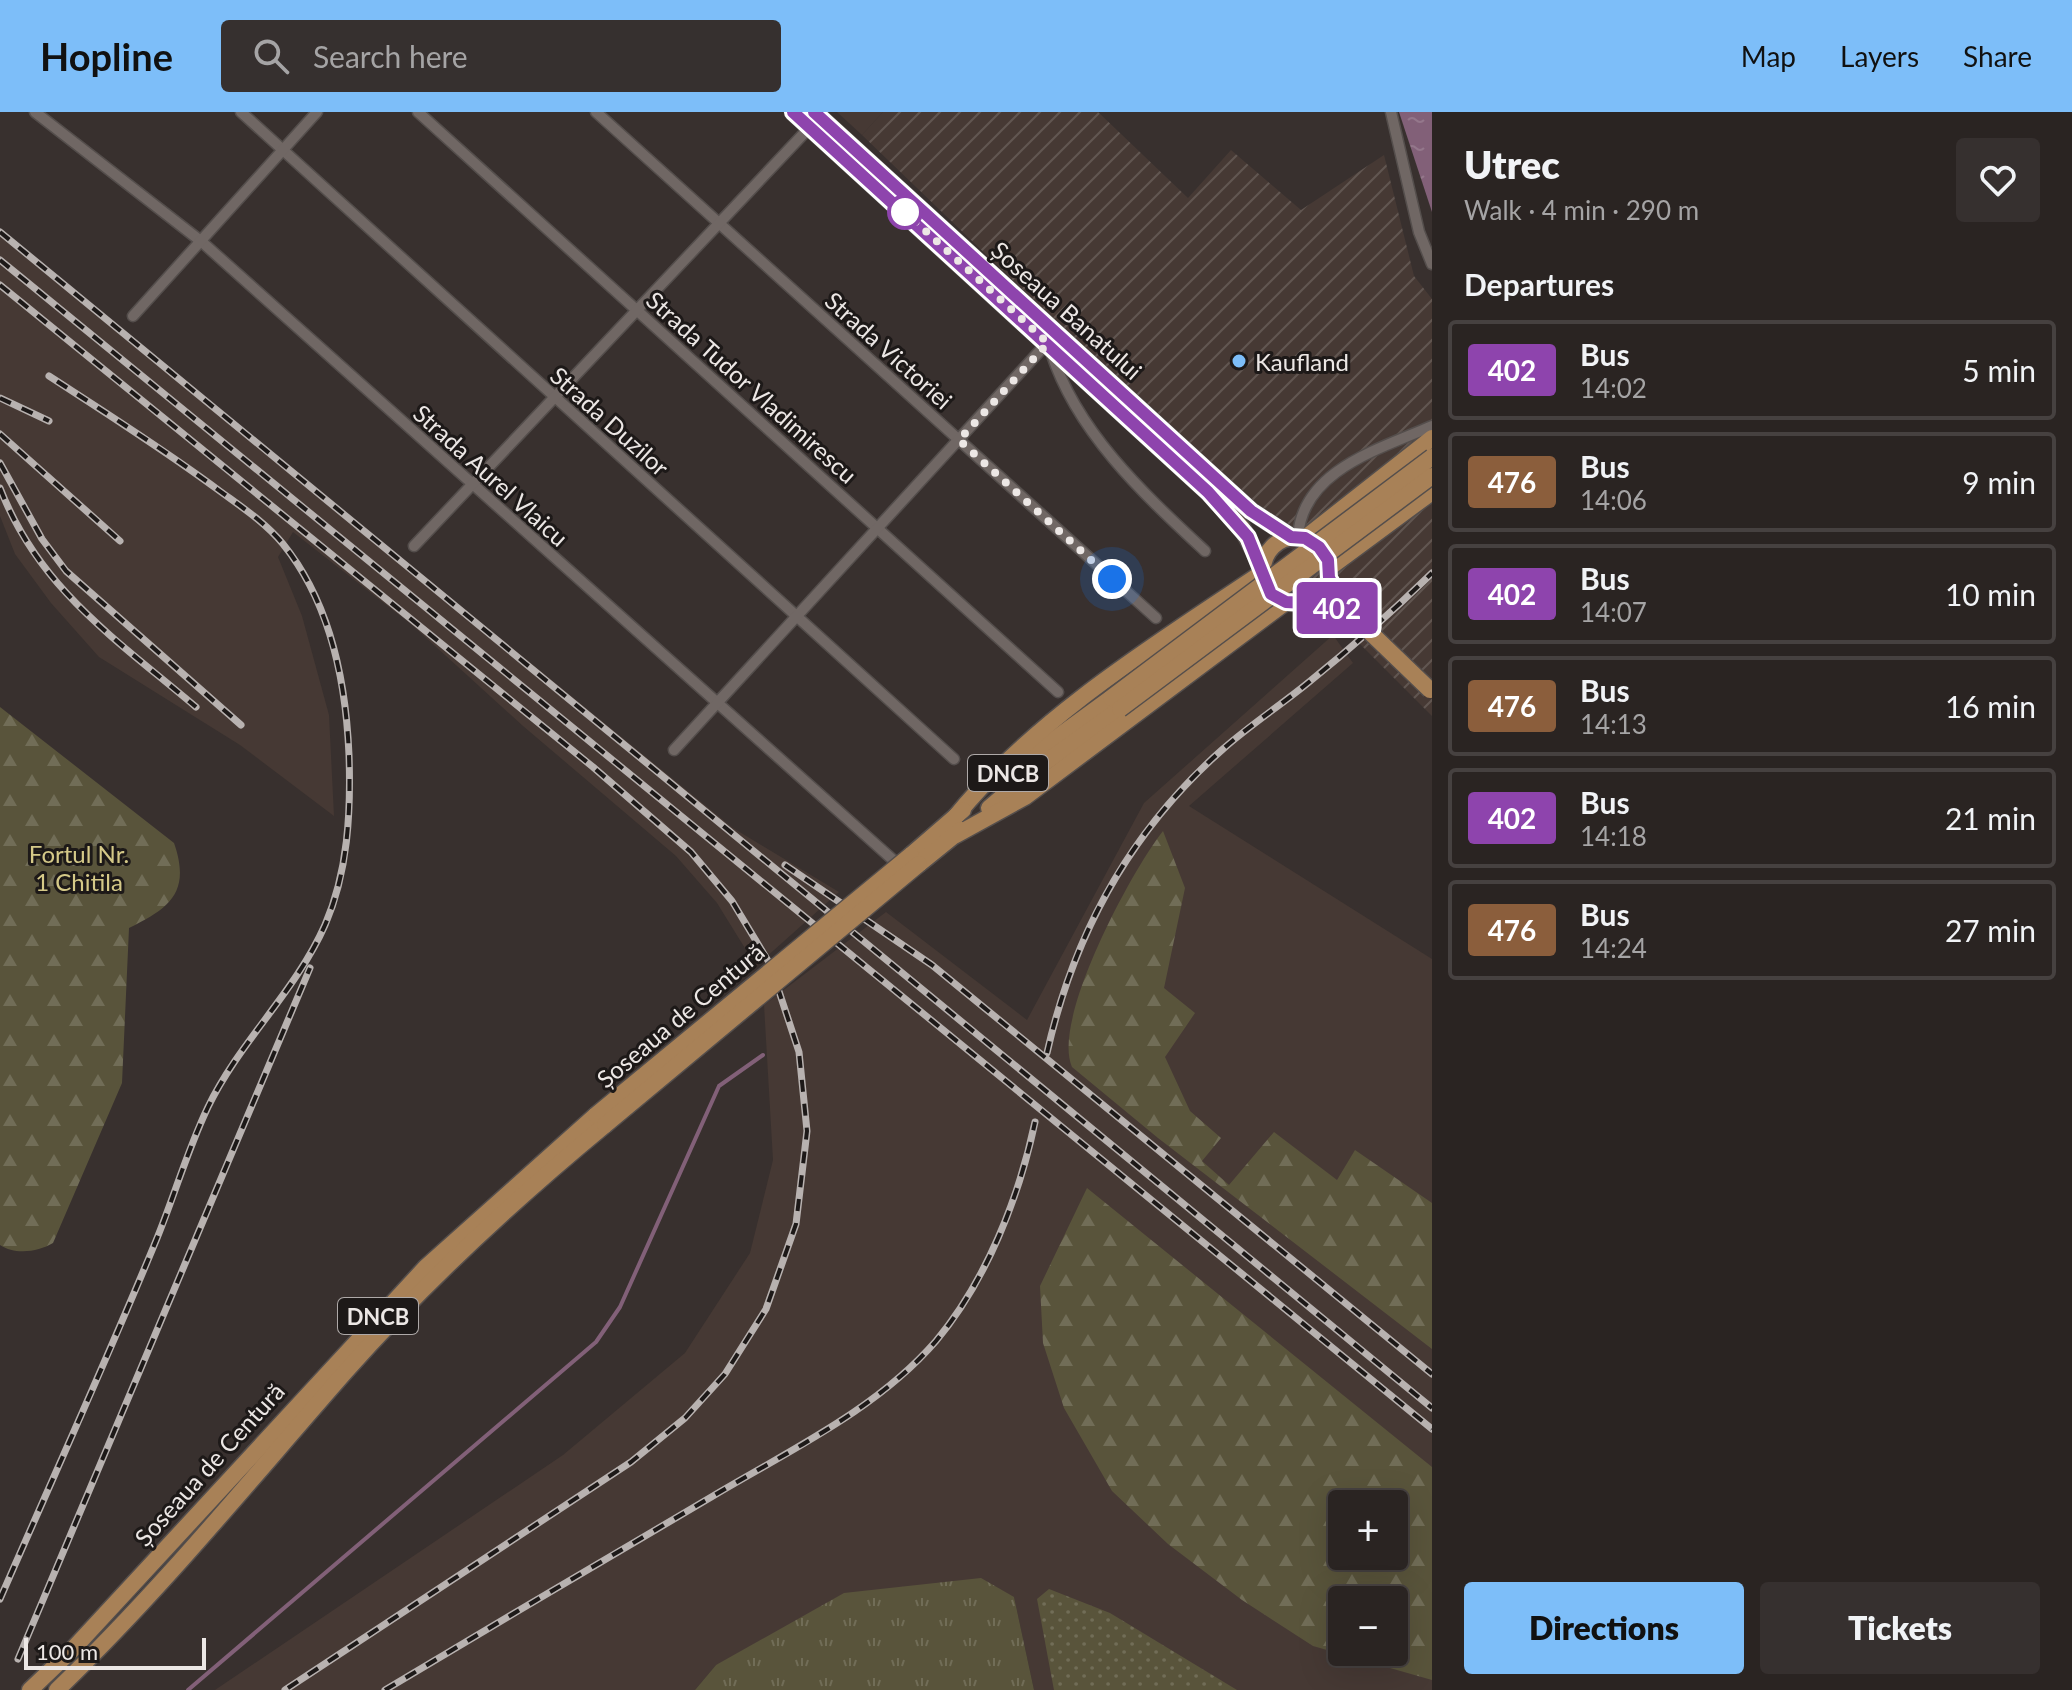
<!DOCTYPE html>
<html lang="en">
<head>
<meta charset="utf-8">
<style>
  :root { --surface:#2a2422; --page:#36302f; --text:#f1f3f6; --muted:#a5a4a5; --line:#464140; --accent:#7dbef9 }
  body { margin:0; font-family:Lato,sans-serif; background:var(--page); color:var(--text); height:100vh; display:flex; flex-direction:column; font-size:30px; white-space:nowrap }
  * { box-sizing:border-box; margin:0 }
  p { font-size:26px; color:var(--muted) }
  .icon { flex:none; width:44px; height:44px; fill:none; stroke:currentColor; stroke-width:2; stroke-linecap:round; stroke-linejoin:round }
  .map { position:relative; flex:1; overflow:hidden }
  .details { display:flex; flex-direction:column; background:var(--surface); width:640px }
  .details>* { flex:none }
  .badge { padding:0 16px; border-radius:6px; font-size:28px; line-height:52px }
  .fabs { position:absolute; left:1328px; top:1378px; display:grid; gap:16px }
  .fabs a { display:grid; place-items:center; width:80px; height:80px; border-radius:8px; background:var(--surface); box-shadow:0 8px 32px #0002,0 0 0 2px var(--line); font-size:40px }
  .scale { position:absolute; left:24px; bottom:20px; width:182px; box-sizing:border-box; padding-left:8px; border:4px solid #ece7e5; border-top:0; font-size:22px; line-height:28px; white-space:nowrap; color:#ece7e5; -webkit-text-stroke:6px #1d1918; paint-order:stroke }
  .you { position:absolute; width:40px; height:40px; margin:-20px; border:6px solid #fff; border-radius:50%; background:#1a73e8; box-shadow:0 0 0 12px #1a73e833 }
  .map>.badge { position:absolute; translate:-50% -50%; box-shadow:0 0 0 4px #fff }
  h2 { padding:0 32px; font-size:30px; line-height:72px }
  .round { display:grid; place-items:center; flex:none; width:84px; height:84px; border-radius:8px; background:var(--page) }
  .summary { display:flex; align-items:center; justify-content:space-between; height:136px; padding:0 32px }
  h1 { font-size:38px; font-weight:800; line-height:60px }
  .cta { display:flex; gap:16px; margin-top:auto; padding:16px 32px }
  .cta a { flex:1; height:92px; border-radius:8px; background:var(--accent); color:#111; font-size:32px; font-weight:800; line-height:92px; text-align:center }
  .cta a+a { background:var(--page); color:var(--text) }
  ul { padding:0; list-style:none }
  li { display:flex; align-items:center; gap:24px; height:100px; margin:0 16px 12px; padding:0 16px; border:4px solid var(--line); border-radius:8px }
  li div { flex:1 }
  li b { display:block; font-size:30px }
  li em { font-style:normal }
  li .badge { min-width:88px; font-weight:700; text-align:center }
  header { display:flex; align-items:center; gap:48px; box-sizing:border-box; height:112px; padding:0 40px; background:var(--accent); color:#111 }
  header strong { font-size:38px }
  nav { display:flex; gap:44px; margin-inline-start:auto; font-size:28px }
  .search { width:560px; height:72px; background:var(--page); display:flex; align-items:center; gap:20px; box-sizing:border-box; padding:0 28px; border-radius:8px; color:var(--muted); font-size:30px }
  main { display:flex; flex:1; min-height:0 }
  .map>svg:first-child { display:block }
  .built { fill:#463934; fill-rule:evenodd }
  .industrial { fill:url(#industrial-furrows) }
  .grass { fill:url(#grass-tufts) }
  .forest { fill:url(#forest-firs); fill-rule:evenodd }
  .park { fill:url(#park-dots) }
  .water { fill:url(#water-ripples) }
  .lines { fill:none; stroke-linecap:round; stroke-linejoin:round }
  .stream { stroke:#826078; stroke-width:4 }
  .minor-casing { stroke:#544e4c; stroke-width:13 }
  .primary-casing { stroke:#544e4c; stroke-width:19 }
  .minor { stroke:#706764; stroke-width:10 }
  .primary { stroke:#a88157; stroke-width:16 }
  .rail-casing { stroke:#b8b2b0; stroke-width:7 }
  .rail { stroke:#1d1918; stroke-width:4; stroke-dasharray:12; stroke-linecap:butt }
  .primary-bridge-casing { stroke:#544e4c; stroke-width:19; stroke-linecap:butt }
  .primary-bridge { stroke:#a88157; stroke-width:16 }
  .line-casing { stroke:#fff; stroke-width:18 }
  .line { stroke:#8e44ad; stroke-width:12 }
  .walk { stroke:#ece7e5; stroke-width:8; stroke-dasharray:0 14.4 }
  .stop-dot { fill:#fff; stroke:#8e44ad; stroke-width:4 }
  .poi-dot { fill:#7dbef9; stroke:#1d1918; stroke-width:3 }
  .labels { text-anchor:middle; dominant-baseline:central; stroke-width:6; stroke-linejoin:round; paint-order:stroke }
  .shield { fill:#1d1918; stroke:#aea9a8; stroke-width:2 }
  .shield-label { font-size:22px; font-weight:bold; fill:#ece7e5 }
  .street-label { font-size:24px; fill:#ece7e5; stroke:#1d1918 }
  .poi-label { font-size:24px; fill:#ece7e5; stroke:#1d1918; text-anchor:start }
  .park-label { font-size:24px; fill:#d5c988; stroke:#1d1918 }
</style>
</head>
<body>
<header>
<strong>Hopline</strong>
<div class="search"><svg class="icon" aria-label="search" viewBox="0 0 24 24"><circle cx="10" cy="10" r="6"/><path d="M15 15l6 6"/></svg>Search here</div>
<nav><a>Map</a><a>Layers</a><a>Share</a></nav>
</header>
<main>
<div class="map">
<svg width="1432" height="1578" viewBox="0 0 1432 1578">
  <defs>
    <pattern id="industrial-furrows" width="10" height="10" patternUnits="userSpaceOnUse" patternTransform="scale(2)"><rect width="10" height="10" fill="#463934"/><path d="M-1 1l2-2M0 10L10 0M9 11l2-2" fill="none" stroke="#615651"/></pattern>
    <pattern id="grass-tufts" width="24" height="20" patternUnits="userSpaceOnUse" patternTransform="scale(2)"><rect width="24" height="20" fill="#59543b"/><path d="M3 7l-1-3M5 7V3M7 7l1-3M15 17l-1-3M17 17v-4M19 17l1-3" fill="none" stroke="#716d57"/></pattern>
    <pattern id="forest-firs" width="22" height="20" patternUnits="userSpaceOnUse" patternTransform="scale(2)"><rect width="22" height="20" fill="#59543b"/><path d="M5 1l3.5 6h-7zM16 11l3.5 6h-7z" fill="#716d57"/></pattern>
    <pattern id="park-dots" width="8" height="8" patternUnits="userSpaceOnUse" patternTransform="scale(2)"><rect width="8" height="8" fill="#59543b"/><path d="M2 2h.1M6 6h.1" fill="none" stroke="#716d57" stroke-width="1.8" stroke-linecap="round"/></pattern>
    <pattern id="water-ripples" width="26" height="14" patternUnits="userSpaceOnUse" patternTransform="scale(2)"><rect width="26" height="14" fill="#826078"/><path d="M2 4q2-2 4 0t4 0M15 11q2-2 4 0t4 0" fill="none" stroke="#94778b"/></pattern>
  </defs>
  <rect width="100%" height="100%" fill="#38302e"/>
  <g class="built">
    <path d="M837,0H883L862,23Z"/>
    <path d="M0,118L733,716L839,780L756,854L717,791L676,744L523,614L412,513L293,420L278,445L302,504L329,603L334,704L240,633L99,545L51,491L15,442L0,404Z"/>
    <path d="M1333,523L1353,551L1189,694L1432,847V1578H1034L1014,1485L716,1553L695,1578H215L563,1343L685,1241L750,1141L773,1048L764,893L886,800L1027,908L1144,691ZM1342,1392H1394V1444H1342ZM1342,1488H1394V1540H1342Z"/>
  </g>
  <path class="industrial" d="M883,0H1098L1188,86L1231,38L1301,98L1384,43L1414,164L1432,187V604L1340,512L1296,441L862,23Z"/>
  <path class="grass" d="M981,1466L1014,1485L1034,1578H695L716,1553L844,1481Z"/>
  <g class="forest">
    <path d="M0,595L174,731C191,780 170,796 129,816L122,971L53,1131C38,1140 15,1143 0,1133Z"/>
    <path d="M1163,719L1185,776L1164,876L1195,901L1165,945L1190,999L1221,1026L1202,1049L1229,1073L1274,1020L1337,1068L1355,1038L1432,1091V1237L1158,1026L1072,955C1051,908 1132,758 1163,719Z"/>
    <path d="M1087,1076L1432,1355V1568L1313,1534L1242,1488L1168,1432L1112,1379L1064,1296L1043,1231L1040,1174ZM1394,1392V1444H1342V1392ZM1394,1488V1540H1342V1488Z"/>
  </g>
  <path class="park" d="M1049,1477L1110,1501L1237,1578H1054L1037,1487Z"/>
  <path class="water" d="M1399,0H1432V100Z"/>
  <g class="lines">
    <path class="stream" d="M188,1578L596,1230L620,1195L719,974L763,943"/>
    <g class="minor-casing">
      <g id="minor">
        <path d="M35,0L202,130L901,755"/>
        <path d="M241,0L954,647"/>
        <path d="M418,0L1058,580"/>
        <path d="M596,0L1156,506"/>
        <path d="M1391,0L1419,120L1432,152"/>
        <path d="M133,204L317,0"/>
        <path d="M1051,240C1077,321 1145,383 1205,439"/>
        <path d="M1298,425C1302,358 1380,337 1432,314"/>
        <path d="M414,434L810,15"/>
        <path d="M674,638L1048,230"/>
      </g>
    </g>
    <g class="primary-casing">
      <g id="primary">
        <path d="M793,0L1208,380L1242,416L1262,454"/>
        <path d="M814,0L1251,399L1291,425"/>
        <circle cx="1296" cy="458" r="33"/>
        <path d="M1305,426L1432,326"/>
        <path d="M1329,456L1432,380"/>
        <path d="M1306,491L1348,499"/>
        <path d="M996,670L1111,586"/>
        <path d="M989,696L1029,662L1120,597"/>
        <path d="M956,704C1036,606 1157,531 1262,461"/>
        <path d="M956,723L1025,685L1286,490"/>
        <path d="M911,743L963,698"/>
        <path d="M919,752L961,718"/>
        <path d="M30,1578L73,1537L426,1155L596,1003"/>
        <path d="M57,1578C161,1478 251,1367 346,1259C425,1170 513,1089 605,1013"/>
      </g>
    </g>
    <use href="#minor" class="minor"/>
    <use href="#primary" class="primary"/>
    <g class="rail-casing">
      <g id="rail">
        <path d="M0,120L1432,1296"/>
        <path d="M0,148L1432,1317"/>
        <path d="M0,173L593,655L691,740L732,789L770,852L799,940L807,1019L796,1112L766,1197L725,1262L685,1306L631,1350L285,1578"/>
        <path d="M0,286L49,309"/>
        <path d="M0,322L120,429"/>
        <path d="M0,351L42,427L66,459L241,613"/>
        <path d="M0,376C39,477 116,527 196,595"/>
        <path d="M785,753L932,853L1432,1262"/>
        <path d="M1047,941C1074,821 1130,719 1223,637C1250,613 1281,593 1309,570C1351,536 1393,499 1432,461"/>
        <path d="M0,1487C51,1370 104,1254 153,1136C173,1089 186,1041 208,995C240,929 296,879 325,813C348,760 351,700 349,643C346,571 330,490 283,432C265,410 240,394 217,377C163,337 106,301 49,264"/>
        <path d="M18,1547L310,856"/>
        <path d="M385,1578C494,1513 604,1448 713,1384C790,1338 876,1298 936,1229C986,1169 1019,1086 1035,1010"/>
      </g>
    </g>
    <use href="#rail" class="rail"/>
    <g class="primary-bridge-casing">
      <g id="primary-bridge">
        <path d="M1348,499L1430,578"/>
        <path d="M1111,586L1432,345"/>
        <path d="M1120,597L1432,364"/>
        <path d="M596,1003L911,743"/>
        <path d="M605,1013L919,752"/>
      </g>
    </g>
    <use href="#primary-bridge" class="primary-bridge"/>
  </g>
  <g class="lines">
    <g class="line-casing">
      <path id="line" d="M793,0L1208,380L1248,425L1271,482L1286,490L1325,492L1348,499L1329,466L1328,448L1319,435L1305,426L1291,425L1251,399L814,0"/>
    </g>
    <use href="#line" class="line"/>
    <path class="walk" d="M905,100L1048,231L959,328L1112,467"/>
  </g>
  <circle class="stop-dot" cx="905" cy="100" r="16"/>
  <circle class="poi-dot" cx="1239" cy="249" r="8"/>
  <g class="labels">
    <g class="shield">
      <rect x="968" y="643" width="80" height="36" rx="6"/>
      <rect x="338" y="1186" width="80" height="36" rx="6"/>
    </g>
    <g class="shield-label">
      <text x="1008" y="661">DNCB</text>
      <text x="378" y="1204">DNCB</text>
    </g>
    <g class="street-label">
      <text transform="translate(1067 198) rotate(42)">Șoseaua Banatului</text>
      <text transform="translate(889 238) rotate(42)">Strada Victoriei</text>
      <text transform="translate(752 275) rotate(42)">Strada Tudor Vladimirescu</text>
      <text transform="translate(610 309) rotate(42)">Strada Duzilor</text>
      <text transform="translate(491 363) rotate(42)">Strada Aurel Vlaicu</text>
      <text transform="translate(680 903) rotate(-40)">Șoseaua de Centură</text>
      <text transform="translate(209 1352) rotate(-48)">Șoseaua de Centură</text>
    </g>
    <g class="poi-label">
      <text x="1255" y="249">Kaufland</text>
    </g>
    <g class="park-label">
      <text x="79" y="741">Fortul Nr.<tspan x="79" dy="28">1 Chitila</tspan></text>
    </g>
  </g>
</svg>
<div class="fabs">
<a>+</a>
<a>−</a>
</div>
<div class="scale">100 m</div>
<div class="you" style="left:1112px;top:467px"></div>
<b class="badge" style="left:1337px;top:496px;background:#8e44ad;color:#fff">402</b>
</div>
<section class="details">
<div class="summary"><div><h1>Utrec</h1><p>Walk · 4 min · 290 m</p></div><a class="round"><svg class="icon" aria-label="heart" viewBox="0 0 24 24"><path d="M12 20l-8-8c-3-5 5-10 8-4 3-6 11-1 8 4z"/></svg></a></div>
<h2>Departures</h2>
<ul>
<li><span class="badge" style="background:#8e44ad;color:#fff">402</span><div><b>Bus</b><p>14:02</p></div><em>5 min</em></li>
<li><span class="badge" style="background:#8b5e3c;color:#fff">476</span><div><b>Bus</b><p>14:06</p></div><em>9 min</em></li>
<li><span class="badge" style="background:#8e44ad;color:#fff">402</span><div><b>Bus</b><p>14:07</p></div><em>10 min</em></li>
<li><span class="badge" style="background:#8b5e3c;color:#fff">476</span><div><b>Bus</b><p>14:13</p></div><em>16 min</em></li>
<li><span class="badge" style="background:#8e44ad;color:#fff">402</span><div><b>Bus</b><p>14:18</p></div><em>21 min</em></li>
<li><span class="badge" style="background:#8b5e3c;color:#fff">476</span><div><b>Bus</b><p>14:24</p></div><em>27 min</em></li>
</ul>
<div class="cta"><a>Directions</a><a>Tickets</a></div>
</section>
</main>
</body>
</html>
